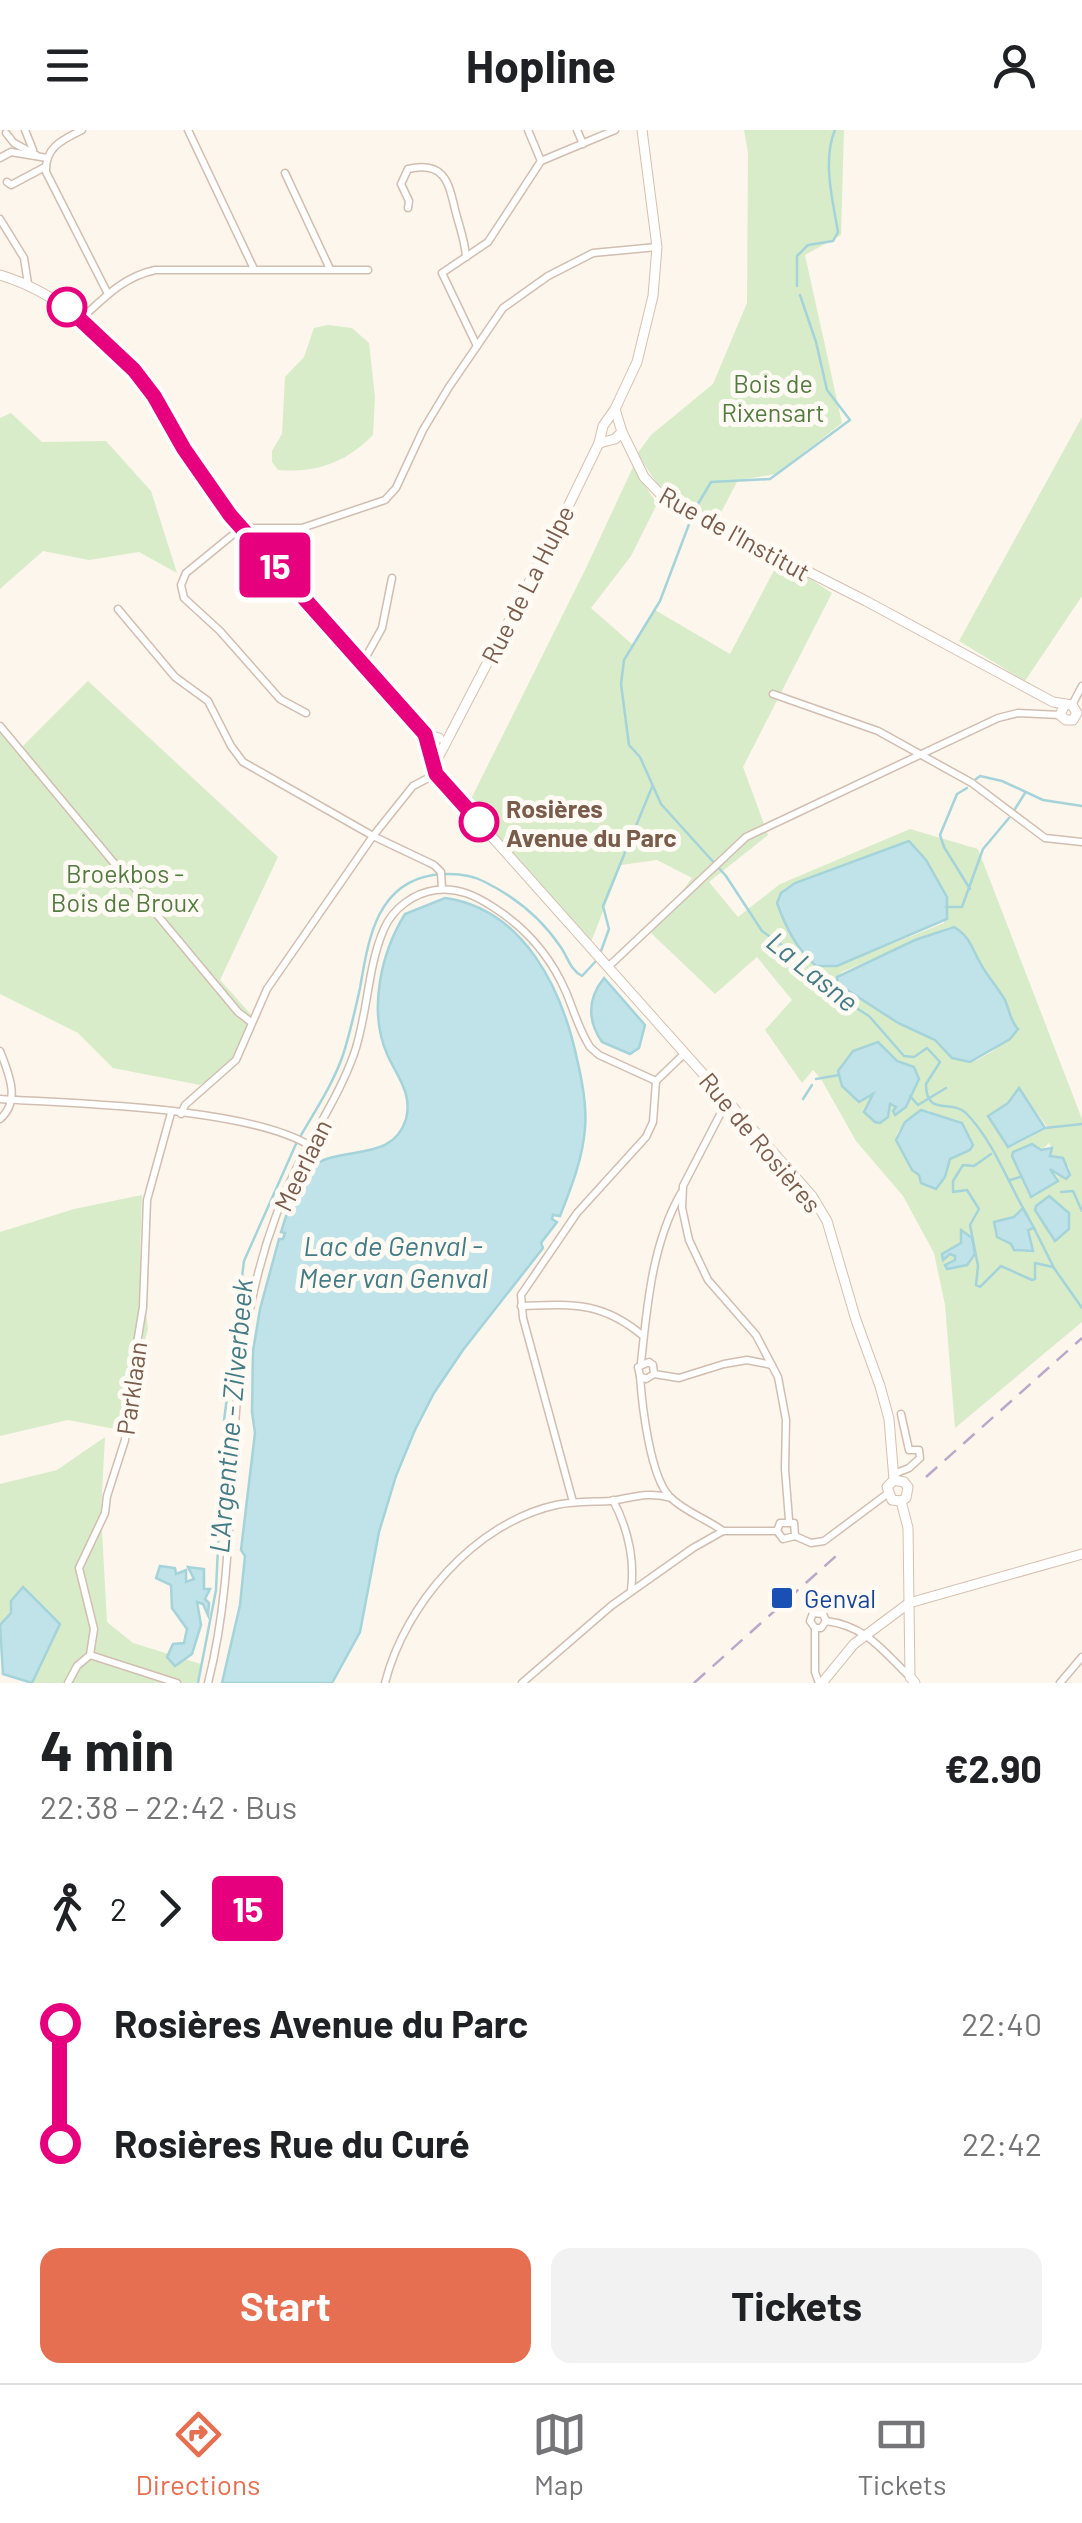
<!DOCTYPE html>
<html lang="en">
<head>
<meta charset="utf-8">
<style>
  :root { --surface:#fff; --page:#f2f2f2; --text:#202124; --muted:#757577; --line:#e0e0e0; --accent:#e76f51 }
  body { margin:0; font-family:Barlow,sans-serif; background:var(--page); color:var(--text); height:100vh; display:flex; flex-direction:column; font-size:38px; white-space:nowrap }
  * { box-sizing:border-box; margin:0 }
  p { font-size:32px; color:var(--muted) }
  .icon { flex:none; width:55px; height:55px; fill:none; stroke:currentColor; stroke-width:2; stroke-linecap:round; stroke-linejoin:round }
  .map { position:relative; height:1553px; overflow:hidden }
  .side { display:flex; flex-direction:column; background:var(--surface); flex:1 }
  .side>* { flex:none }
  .badge { padding:0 20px; border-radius:8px; font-size:35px; line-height:65px }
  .map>.badge { position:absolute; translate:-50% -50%; box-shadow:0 0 0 5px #fff }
  .legs { display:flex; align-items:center; gap:15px; height:110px; padding:0 40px; font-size:32px }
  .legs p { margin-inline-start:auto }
  .headline { display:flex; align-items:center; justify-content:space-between; height:170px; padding:0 40px }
  h1 { font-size:55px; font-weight:700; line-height:75px }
  .action { display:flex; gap:20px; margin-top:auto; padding:20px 40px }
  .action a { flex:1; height:115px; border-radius:20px; background:var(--accent); color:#fff; font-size:40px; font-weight:700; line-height:115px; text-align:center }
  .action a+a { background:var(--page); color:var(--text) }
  ul { padding:0 40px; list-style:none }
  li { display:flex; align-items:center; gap:35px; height:120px; font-size:38px }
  li i { display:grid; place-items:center; width:15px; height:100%; margin:0 12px; background:currentColor }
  li i::after { content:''; width:25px; height:25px; margin:-12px; border:8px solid; border-radius:50%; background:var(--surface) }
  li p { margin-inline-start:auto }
  li:first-child i { background:linear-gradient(#0000 50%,currentColor 0) }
  li:last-child i { background:linear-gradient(currentColor 50%,#0000 0) }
  header { display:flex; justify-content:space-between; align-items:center; height:130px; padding:0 40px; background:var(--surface); font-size:45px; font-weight:700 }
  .tabs { display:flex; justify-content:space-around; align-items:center; height:140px; border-top:2px solid var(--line); background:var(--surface); font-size:28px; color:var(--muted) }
  .tabs a { display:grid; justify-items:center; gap:5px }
  .tabs .active { color:var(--accent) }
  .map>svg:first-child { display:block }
  .green { fill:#d8ecc9; fill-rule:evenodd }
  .water { fill:#bfe3e8; stroke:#a5d3da; stroke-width:2.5 }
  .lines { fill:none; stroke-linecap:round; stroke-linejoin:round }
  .stream { stroke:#a5d3da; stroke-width:2.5 }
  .street-casing { stroke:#d1beb0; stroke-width:9 }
  .secondary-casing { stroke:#d6c0b0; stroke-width:11 }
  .street { stroke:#fff; stroke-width:6 }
  .secondary { stroke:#fff; stroke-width:9 }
  .rail { stroke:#b9a8c9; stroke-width:2.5; stroke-dasharray:15 10; stroke-linecap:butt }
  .line-1-casing { stroke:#fff; stroke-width:22 }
  .line-1 { stroke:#e6007e; stroke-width:15 }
  .stop-1-dot { fill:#fff; stroke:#e6007e; stroke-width:5 }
  .transit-dot { fill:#1a4fb4; stroke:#fffaf3; stroke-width:4 }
  .labels { text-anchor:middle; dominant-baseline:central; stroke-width:10; stroke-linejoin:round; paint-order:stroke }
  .park-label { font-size:25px; fill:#537a41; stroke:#fffaf3 }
  .street-label { font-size:25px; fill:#7a5c4d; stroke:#fffaf3 }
  .stop-label { font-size:25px; font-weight:bold; fill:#7a5c4d; stroke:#fffaf3; text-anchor:start }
  .transit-label { font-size:25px; fill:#164399; stroke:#fffaf3; text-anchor:start }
  .water-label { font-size:28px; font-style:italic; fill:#437c86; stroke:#fffaf3 }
</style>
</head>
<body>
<header><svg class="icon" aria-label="menu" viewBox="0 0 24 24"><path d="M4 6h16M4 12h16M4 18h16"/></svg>Hopline<svg class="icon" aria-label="person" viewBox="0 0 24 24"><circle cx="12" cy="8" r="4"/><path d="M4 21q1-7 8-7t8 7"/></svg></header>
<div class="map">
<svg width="1082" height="1553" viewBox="0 0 1082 1553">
  <rect width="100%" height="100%" fill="#fdf6ec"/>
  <g class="green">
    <path d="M744,0H844L841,105L805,125L842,293L776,344L738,350L716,392L663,362L637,324L651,305L713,254L747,173L748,23Z"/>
    <path d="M328,195L352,198L369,213L375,267L373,305C345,333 317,343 278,340L272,332V321L282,304L285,247L304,227L314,198Z"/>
    <path d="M11,283L42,312L106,311L151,361L177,443L139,422L89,430L43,421L0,459V288Z"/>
    <path d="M1082,287V466L1025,551L959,511Z"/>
    <path d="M633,337L657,374L631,426L591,478L633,515L655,480L730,524L780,429L832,463L743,637L768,705L709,752L738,787L780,754L910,699L978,719L1082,989V1192L955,1298L945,1175L934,1123L903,1066L856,1011L821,949L813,940L802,953L765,900L792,870L757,827L715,864L651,803L692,748L657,730L621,735L591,812L465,681L587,436ZM909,711L925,730L946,767L944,793L837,836H816L855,731ZM949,797C972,818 990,842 1004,870C1010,880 1010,891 1017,899L993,921L977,930L970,932L952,928L935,910L898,894L839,854L837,847L842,842ZM877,912L897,931L914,937L919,949L906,977L895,980V974H890L884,992H875L864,982L873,964L862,971L841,953V935L852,921ZM1019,959L1048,998L1011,1017L1006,1016L988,987L1008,973ZM928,980L938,987L957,990L971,1012L970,1020L950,1029L945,1047L936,1059L921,1053C914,1017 865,1012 928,980ZM1049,1013L1052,1020L1049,1026L1061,1028L1069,1037L1070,1045L1063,1048L1049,1039L1058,1047V1051L1034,1067L1029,1066L1012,1026L1027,1016L1040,1030L1042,1020ZM1046,1069L1057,1073L1069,1083L1070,1093L1052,1109L1036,1080V1076ZM1022,1079L1030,1099L1027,1105L1033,1120L1022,1121C1011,1114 994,1106 995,1091L1014,1087Z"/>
    <path d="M88,551L278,727L220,850L257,891L226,939L200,955L113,938L78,903L0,864V593L21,618Z"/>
    <path d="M142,1065L140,1126L148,1199L120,1300L68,1290L0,1306V1102L74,1079Z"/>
    <path d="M105,1307L101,1382L107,1492L133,1513L201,1534L198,1553H32L60,1494L23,1457L11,1483L0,1495V1354L57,1340Z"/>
  </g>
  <g class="water">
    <path d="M909,711L926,730L947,767V789L837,836H816C796,818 786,798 777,773L781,763L795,753Z"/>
    <path d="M445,768C524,779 562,859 577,929C582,950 587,976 585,998C583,1028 571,1058 560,1086L553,1085L552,1089L557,1092L541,1113L543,1118L463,1220L434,1263L415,1300L396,1346L379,1402L360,1502L332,1553H222L240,1475L245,1426L241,1420L255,1303L252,1282L253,1221L260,1179L279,1109H283L285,1103L281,1102C288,1082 293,1053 309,1039C338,1013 392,1035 406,989C413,963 396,945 387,924C368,880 381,823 405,784Z"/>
    <path d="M954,797C971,807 972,820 982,836C989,848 998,858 1005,870C1010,881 1010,891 1018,899L1010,909L970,932L952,928L935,910L898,893L838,854L837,847L915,810Z"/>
    <path d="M604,848L645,895L639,918L630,924L602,912C587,890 588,868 604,848Z"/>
    <path d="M878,912L897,931L914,937L919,949L906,977L895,985L893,981L896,977L890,974L888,987L880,993L875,992L864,982L873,964L859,972L842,956L838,941L853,921Z"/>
    <path d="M1019,958L1045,998L1008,1017L988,986L1008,973Z"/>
    <path d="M921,980L962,993L973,1015L970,1020L950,1029L945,1047L936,1059L921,1053L919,1045L912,1040L896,1010L905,992Z"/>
    <path d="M1032,1014L1041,1020L1052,1018L1050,1026L1063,1028L1070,1045L1066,1049L1050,1039L1058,1051L1031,1067L1012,1026L1013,1022Z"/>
    <path d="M1049,1066L1069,1083V1099L1055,1111L1035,1080L1036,1076Z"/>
    <path d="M1023,1078L1034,1098L1028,1100L1033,1121L1014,1120L1011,1114L997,1107L994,1092L1014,1087Z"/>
    <path d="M961,1100L972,1108L975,1124L967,1135L947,1139L945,1135L955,1130V1126L950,1124L943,1130L942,1124L961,1113Z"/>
    <path d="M160,1436L175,1438L176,1444L186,1440V1452L194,1449L188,1437L204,1439V1459H210L205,1469L209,1473L208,1485L203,1474L197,1472L201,1495L192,1524L175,1536L167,1527L173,1514L184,1513L187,1499L172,1478L171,1455L156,1448Z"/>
    <path d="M23,1457L60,1494L32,1553L3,1544L0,1495L11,1483V1471Z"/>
  </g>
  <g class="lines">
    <g class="stream">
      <path d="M797,156V126L808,115L833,111L838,102C833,72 822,30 835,0"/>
      <path d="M695,379L711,352L770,349L850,290L827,260L816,212L800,165"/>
      <path d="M691,389L660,471L624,530L621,554L629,615L640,627L661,674L726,746L762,801L787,819L800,838L825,858L869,886L904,926L914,927L927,918L940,932L926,954C926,987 951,969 966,983C994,1012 1008,1053 1028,1087"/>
      <path d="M976,649L980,646L1002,651L1043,670L1082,676"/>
      <path d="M967,658L957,664L940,705L944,717L970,759"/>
      <path d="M1015,679L1025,663"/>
      <path d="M946,777H962L983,719L1009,688"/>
      <path d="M601,821L609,799L603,776L652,657"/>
      <path d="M816,949L839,945"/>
      <path d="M910,966L918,975L946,958"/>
      <path d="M803,969L812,955"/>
      <path d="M1045,998L1082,994"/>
      <path d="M300,1007C315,981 333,954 343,925C350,903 355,881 360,858C368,813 375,754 433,745C450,743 470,744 485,752C515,767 541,788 560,816C568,827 570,840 582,846L596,831"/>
      <path d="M991,1024L974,1036L963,1035L953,1051V1062L967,1060L979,1079L970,1095L978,1136L976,1155L980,1157L1001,1136L1032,1150L1035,1149V1133L1053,1137"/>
      <path d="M1010,1050L1020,1047"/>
      <path d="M1061,1062L1073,1061L1082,1081"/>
      <path d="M1034,1098L1054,1138L1082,1178"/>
      <path d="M198,1553L216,1460L224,1291L244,1131L296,1014"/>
    </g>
    <g class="street-casing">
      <g id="street">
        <path d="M25,0L33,20"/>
        <path d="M82,0C62,10 45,17 46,42L108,164"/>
        <path d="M188,0L254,139"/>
        <path d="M528,0L541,31"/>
        <path d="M577,0L583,14"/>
        <path d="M6,3L14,13L36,25"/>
        <path d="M0,28L11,22L47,28"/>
        <path d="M541,31L615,0"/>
        <path d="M285,43L330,139"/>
        <path d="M7,52L11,55L45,37"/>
        <path d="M408,78L409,71L401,54L408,39C449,30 449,58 457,87C461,101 465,112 466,127"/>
        <path d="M0,89L24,128L28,154"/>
        <path d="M81,189C104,168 123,147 155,140H368"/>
        <path d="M477,216L442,143L488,112L541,31"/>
        <path d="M118,479L175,547L208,571L231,616L243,632L373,706L434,735L441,742L442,759"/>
        <path d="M362,534L382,498L392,448"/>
        <path d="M773,564L878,601L972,653L1045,708L1082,712"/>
        <path d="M1072,575L1082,556"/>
        <path d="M306,583L280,569L220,501L184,468L181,455L186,443L241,398H302L385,370L396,358L423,300L449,257L503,178L548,146L593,123L657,117"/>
        <path d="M0,596L238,882L251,892"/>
        <path d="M608,837L746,707L998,588L1018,583L1060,585"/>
        <path d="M0,921C9,944 21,971 0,989"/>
        <path d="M0,969C78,974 244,977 309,1015"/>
        <path d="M727,971L683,1056L682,1078L689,1110L708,1150L756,1205L778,1247L786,1290L785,1339L789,1390"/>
        <path d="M181,984L185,975L236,930L267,859L373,706L413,656L436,644"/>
        <path d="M521,1176C571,1174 601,1171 642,1205"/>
        <path d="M641,1233C647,1176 652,1114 681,1063"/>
        <path d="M654,1244L653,1235L649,1232L638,1237L640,1246L646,1249L654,1244L679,1248L724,1234L747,1230L772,1235"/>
        <path d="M640,1246C642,1275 650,1347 670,1367C685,1382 707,1389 723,1401"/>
        <path d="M894,1344L909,1338L920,1328L919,1320H909L901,1284"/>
        <path d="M613,1370C628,1399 635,1429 631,1460"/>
        <path d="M573,1372L523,1188L521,1165L577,1083L646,1007L653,992L656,951L685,923"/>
        <path d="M795,1406L794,1393H780L777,1401L783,1409L795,1406L811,1413L824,1411L887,1364"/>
        <path d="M815,1498H821L826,1491C866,1496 882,1520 910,1547"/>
        <path d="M815,1498V1542L819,1553"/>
        <path d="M815,1498L810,1491L813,1483L823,1484L826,1491"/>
        <path d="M90,1525L94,1499L79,1438L105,1383L107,1366L125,1310L127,1274L143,1177L147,1070L171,983"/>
        <path d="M68,1553L77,1536L90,1525L177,1553"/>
        <path d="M208,1553C239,1432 224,1306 249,1184C259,1132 275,1080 299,1033C318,996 340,963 354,924C368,884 367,838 384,799C393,778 414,763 436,760C458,757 476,766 493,777C526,798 550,825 566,862C574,881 579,900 590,917L599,925L656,951"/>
        <path d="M385,1553C405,1474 475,1393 556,1375C574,1371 592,1372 610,1371C632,1368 649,1361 671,1368"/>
        <path d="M522,1553L611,1476L693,1418L723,1401H777"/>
        <path d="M1060,1553L1082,1527"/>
      </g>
    </g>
    <g class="secondary-casing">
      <g id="secondary">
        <path d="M0,145C61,163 124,218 158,271C183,310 202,351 232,387C293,462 362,531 425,604L436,644L812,1066L827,1091L856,1190L880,1256L889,1289L894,1350"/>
        <path d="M622,302L644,347L665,369L866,471L1053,572L1072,575L1077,583L1073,590H1066L1060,585L1064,576"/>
        <path d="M599,313L615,309L622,302L615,279"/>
        <path d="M425,604L439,608"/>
        <path d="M440,624L561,391L599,313L603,296L615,279L637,232L653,166L657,117L642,0"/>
        <path d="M894,1350L904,1352L908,1357L906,1368L901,1371"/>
        <path d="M894,1350L887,1357L892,1370L901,1371"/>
        <path d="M901,1371L908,1398L910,1547L915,1553"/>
        <path d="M822,1553L854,1514L909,1473L1082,1424"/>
      </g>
    </g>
    <use href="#street" class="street"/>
    <use href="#secondary" class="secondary"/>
    <g class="rail">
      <path d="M926,1347L1082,1208"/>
      <path d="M694,1553L836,1426"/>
    </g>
  </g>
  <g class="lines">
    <g class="line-1-casing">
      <path id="line-1" d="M67,177L134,240L154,266L184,319L230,385L425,604L436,644L479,692"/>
    </g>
    <use href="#line-1" class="line-1"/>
  </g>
  <g class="stop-1-dot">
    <circle cx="67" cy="177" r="18"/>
    <circle cx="479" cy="692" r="18"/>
  </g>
  <rect class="transit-dot" x="770" y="1456" width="24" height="24" rx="5"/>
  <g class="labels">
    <g class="park-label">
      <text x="773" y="253">Bois de<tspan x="773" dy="29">Rixensart</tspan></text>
      <text x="125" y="743">Broekbos -<tspan x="125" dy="29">Bois de Broux</tspan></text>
    </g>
    <g class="street-label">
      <text transform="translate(735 403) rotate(29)">Rue de l'Institut</text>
      <text transform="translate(527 454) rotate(-63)">Rue de La Hulpe</text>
      <text transform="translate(761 1012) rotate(50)">Rue de Rosières</text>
      <text transform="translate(302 1035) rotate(-64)">Meerlaan</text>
      <text transform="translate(131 1258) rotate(-82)">Parklaan</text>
    </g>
    <g class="stop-label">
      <text x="506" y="678">Rosières<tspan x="506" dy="29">Avenue du Parc</tspan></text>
    </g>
    <g class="transit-label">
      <text x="804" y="1468">Genval</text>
    </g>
    <g class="water-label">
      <text transform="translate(813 841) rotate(39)">La Lasne</text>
      <text x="393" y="1115">Lac de Genval -<tspan x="393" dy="32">Meer van Genval</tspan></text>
      <text transform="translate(230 1286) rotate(-85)">L'Argentine - Zilverbeek</text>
    </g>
  </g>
</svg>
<b class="badge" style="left:275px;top:435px;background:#e6007e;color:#fff">15</b>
</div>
<section class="side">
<div class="headline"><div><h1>4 min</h1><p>22:38 – 22:42 · Bus</p></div><b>€2.90</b></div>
<div class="legs"><svg class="icon" aria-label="walk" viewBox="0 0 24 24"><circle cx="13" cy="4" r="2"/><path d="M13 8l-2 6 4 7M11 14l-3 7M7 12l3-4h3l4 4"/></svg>2<svg class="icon" aria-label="forward" viewBox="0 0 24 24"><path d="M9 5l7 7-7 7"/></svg><b class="badge" style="background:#e6007e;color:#fff">15</b></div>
<ul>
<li><i style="color:#e6007e"></i><b>Rosières Avenue du Parc</b><p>22:40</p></li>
<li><i style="color:#e6007e"></i><b>Rosières Rue du Curé</b><p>22:42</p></li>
</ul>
<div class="action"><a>Start</a><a>Tickets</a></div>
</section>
<nav class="tabs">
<a class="active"><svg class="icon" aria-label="directions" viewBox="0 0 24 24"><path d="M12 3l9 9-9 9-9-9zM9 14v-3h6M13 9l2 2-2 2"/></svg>Directions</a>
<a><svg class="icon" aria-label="map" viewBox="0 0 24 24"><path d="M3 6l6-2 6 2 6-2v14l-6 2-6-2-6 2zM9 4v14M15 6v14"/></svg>Map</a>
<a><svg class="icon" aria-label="tickets" viewBox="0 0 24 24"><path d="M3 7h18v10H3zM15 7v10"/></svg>Tickets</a>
</nav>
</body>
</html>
